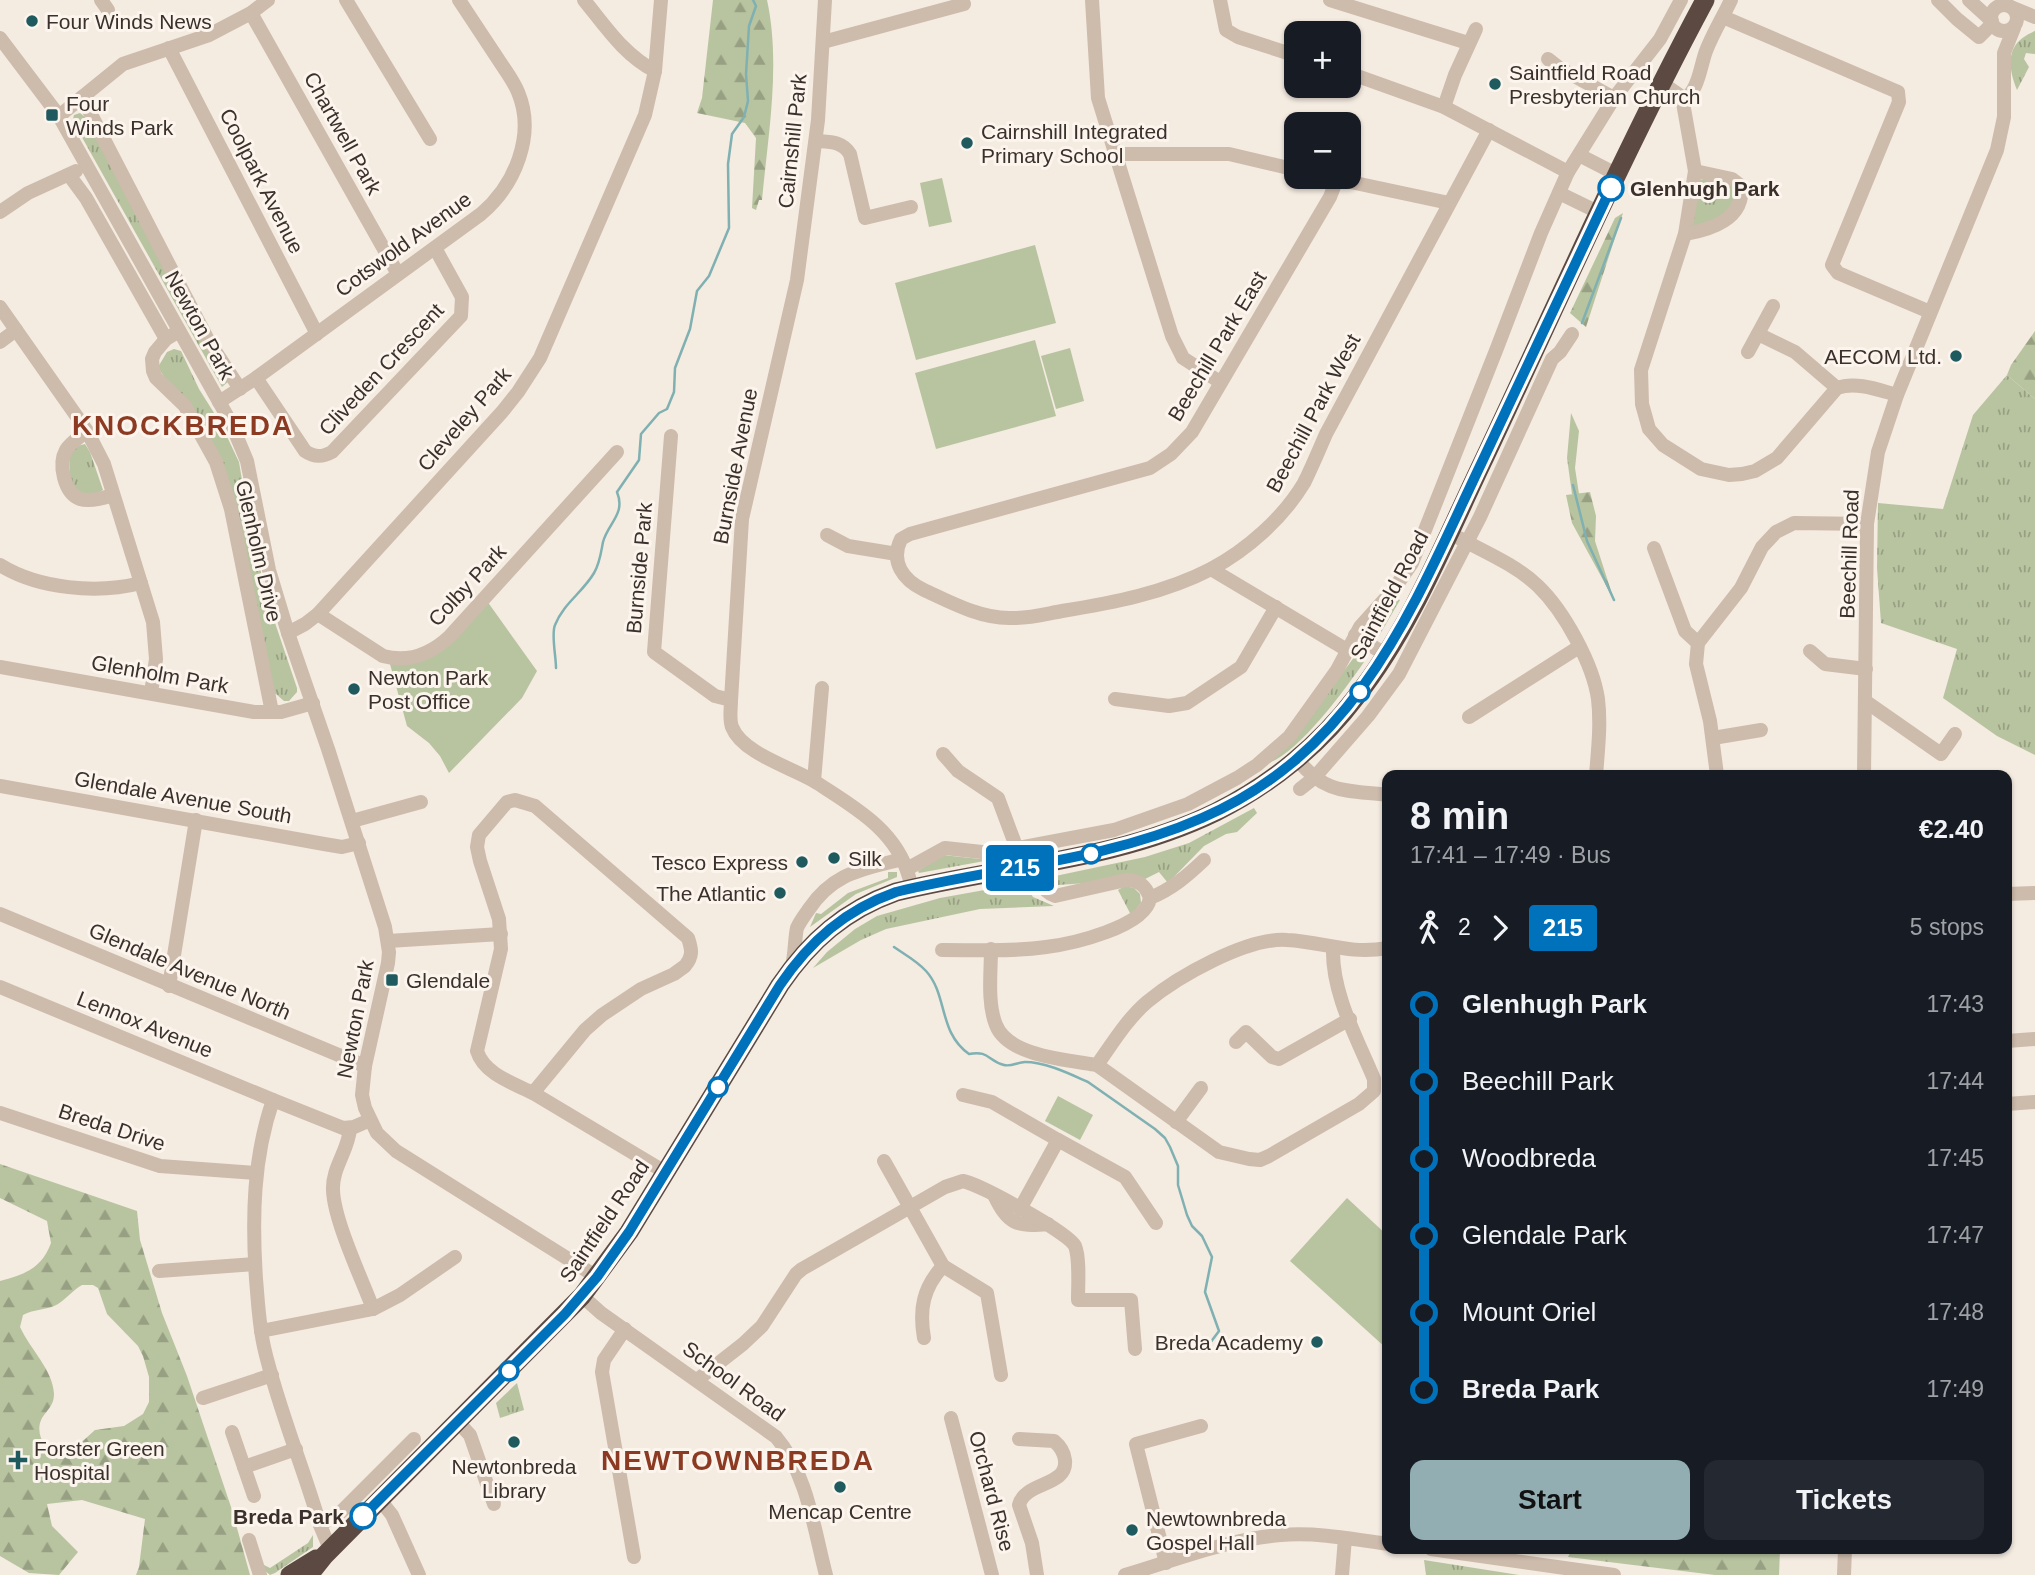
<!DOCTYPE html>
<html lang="en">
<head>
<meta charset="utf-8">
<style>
  :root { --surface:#171b24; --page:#242831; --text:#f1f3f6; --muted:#9ea1a6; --accent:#92aeb2 }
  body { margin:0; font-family:Helvetica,sans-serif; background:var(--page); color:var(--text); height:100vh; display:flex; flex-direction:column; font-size:26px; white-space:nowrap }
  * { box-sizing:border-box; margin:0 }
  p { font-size:23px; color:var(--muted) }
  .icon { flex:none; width:38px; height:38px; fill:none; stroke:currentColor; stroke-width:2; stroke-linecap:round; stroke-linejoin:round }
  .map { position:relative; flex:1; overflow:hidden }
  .drawer { position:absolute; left:1382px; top:770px; width:630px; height:784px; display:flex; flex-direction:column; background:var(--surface); border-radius:14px; box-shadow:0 2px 5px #0004 }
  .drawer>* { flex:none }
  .badge { padding:0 14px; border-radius:5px; font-size:24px; line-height:46px }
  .buttons { position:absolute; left:1284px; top:21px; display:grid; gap:14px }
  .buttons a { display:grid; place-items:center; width:77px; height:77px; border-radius:14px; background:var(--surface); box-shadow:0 2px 5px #0004; font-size:35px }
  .map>.badge { position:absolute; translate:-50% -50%; box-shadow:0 0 0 4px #fff }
  .legs { display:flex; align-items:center; gap:10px; height:77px; padding:0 28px; font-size:23px }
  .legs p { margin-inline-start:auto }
  .head { display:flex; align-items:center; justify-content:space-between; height:119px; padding:0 28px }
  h1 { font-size:38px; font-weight:700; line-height:52px }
  .button { display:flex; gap:14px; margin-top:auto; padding:14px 28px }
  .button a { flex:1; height:80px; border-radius:14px; background:var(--accent); color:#111; font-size:28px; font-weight:700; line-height:80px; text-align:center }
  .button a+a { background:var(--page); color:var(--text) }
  ul { padding:0 28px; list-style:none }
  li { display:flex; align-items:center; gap:24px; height:77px; font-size:26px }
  li i { display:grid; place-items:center; width:10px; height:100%; margin:0 9px; background:currentColor }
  li i::after { content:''; width:18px; height:18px; margin:-9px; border:5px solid; border-radius:50%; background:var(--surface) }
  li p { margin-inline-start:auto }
  li:first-child i { background:linear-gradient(#0000 50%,currentColor 0) }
  li:last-child i { background:linear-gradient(currentColor 50%,#0000 0) }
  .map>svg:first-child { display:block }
  .grass { fill:url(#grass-tufts) }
  .forest { fill:url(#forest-firs); fill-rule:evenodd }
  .park { fill:#b8c4a0 }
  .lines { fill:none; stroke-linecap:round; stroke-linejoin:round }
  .stream { stroke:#7fb0b2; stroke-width:2.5 }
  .minor { stroke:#cdbbac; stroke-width:14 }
  .highway { stroke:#5c4a42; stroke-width:19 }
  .line-1-casing { stroke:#fff; stroke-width:16 }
  .line-1 { stroke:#0072bc; stroke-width:10 }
  .poi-dot { fill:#1f5a5e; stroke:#fbf5ee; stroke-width:2.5 }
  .stop-1-dot { fill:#fff; stroke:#0072bc; stroke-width:3.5 }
  .labels { text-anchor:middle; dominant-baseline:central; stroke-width:6; stroke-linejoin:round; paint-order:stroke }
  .poi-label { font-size:21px; fill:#3b302b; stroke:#fbf5ee; text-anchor:start }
  .street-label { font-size:21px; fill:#3b302b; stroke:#fbf5ee }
  .stop-label { font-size:21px; font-weight:bold; fill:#3b302b; stroke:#fbf5ee; text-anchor:start }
  .district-label { font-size:28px; font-weight:bold; letter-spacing:2px; fill:#8c3b22; stroke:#fbf5ee }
</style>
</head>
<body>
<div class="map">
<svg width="2035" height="1575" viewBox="0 0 2035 1575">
  <defs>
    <pattern id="grass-tufts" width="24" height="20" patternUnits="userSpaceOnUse" patternTransform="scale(1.75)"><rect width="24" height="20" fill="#b8c4a0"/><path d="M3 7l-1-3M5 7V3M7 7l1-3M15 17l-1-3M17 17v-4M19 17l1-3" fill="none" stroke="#97a083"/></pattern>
    <pattern id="forest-firs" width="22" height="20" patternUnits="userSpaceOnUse" patternTransform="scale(1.75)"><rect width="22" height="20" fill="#b8c4a0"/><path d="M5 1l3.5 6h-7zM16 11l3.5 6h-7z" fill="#97a083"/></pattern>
  </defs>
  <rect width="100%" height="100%" fill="#f4ebe1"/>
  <g class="grass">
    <path d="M2035,31V54L2026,53L2024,59L2029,67L2017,90C2006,63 2007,42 2035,31Z"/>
    <path d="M80,113L85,117L229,381L222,387L79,132L73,119L74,115Z"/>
    <path d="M1704,179C1717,181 1732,181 1737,195L1726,216L1692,227L1698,181Z"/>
    <path d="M174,349L181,351L199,389L221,424L239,462L251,534L270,608L297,688V692L289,701H284L276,694L273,695L231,490L158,367L167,352Z"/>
    <path d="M2007,375L2035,399V755L1997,736L1943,698L1957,649L1881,623L1877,568L1878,503L1943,509L1973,415Z"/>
    <path d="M1571,413L1579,431L1575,468L1579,494H1572L1567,458Z"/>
    <path d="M85,444L90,452L103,490L96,494L78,493L70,482L69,453L77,446Z"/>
    <path d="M1395,598L1400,600L1379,636L1376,638L1370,635Z"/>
    <path d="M1358,652L1362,655L1364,662C1344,691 1300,751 1269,763L1293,739Z"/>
    <path d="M1254,808L1257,813L1237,832L1226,834L1204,846L1168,883L1159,872L1145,879L1058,885L1047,881L1046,878L1145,857L1189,843Z"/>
    <path d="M942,855L990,860L919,873L918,871Z"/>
    <path d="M888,872H897V877L856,894L810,927L816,913L821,914L848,893L888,878Z"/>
    <path d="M1024,883L1033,897L1054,906L980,909L886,929L861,940L813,968L827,952L855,929L877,916L940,898Z"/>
    <path d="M1125,886L1134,888L1140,894L1141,903L1131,915L1118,890Z"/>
    <path d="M517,1383L524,1410L500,1418L496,1403Z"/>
    <path d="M313,1535V1547L275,1573L270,1575L264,1570L262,1564L270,1568L308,1543Z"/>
    <path d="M1424,1560L1519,1575H1426Z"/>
  </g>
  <g class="forest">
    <path d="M713,0H767C781,64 768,135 762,200H759L756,210L752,208L756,138L745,123L697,113L702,98Z"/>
    <path d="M1623,213L1586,327L1570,313L1615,218Z"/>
    <path d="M2035,331V399L2007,375L2011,365Z"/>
    <path d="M1590,492L1596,516L1595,541L1614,600L1572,523L1566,495Z"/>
    <path d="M0,1164L137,1211L140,1240L162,1313L187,1376L232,1510L250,1575H136L139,1567L145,1519L82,1500L47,1504L52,1526L78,1552L59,1575L29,1573L0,1556V1281C24,1275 42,1268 51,1243L47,1221L0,1198ZM82,1285H93L98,1288L107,1314L138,1346L143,1356L149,1377V1402L143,1414L124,1426L95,1430L64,1458L58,1459C45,1450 34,1433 42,1418C48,1409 54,1405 54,1394C53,1370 30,1349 20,1327L23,1315C34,1309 48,1310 58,1304C67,1298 73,1290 82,1285Z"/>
    <path d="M1572,1549H1780L1779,1575H1715L1568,1557Z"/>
  </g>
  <g class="park">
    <path d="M942,178L952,222L929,227L920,183Z"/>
    <path d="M1035,245L1056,323L916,360L895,283Z"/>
    <path d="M1035,340L1056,416L936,449L915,373Z"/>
    <path d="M1070,348L1084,401L1056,409L1041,356Z"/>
    <path d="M487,601L537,671L522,698L449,773L440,756L429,743L407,726L390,664C446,662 454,641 487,601Z"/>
    <path d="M1058,1096L1093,1115L1080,1140L1045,1121Z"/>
    <path d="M1347,1198L1388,1236V1345L1386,1348L1290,1261Z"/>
  </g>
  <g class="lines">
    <g class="stream">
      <path d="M1582,323L1621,218"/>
      <path d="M1573,485L1587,541L1614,600"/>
      <path d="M556,668C556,656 551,634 555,625C563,604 583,592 594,573C600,563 601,552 603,542C608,523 626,514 617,492L639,460L641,434L659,413L667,409L674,392L675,368L690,329L697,291L709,276L729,228L728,164L732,134L744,117L748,101L746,74L749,26L756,6L753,0"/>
      <path d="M894,947C904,954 917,961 926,971C948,995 938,1032 969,1054C989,1050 988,1061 1004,1065C1011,1067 1018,1062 1025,1062C1046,1062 1070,1074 1088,1082L1155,1129L1165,1138L1170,1147L1178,1166V1185L1187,1215L1192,1226L1202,1236L1212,1257L1205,1292L1219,1331L1210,1343"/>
    </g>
    <g class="minor">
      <path d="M101,0L108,10"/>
      <path d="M346,0L430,139"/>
      <path d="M584,0C606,27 624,55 655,71"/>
      <path d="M1092,0L1098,98L1172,336L1183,358L1220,382"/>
      <path d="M1220,0L1226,30L1238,37L1297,56"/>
      <path d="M1330,0L1468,43"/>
      <path d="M1938,0L1957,19L1979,37L1992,24"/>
      <path d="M1969,0L1992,21"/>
      <circle cx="2004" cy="18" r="13"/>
      <path d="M2013,8L2035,17"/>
      <path d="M251,13L398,274"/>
      <path d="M1723,17L1898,92L1899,102L1832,265L1838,273L1930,312"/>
      <path d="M0,38L59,116L231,423L247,461L269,570L288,633L328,749L385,927L389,952L388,963L365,1066L362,1095L365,1108L377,1133L396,1151L597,1277"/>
      <path d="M823,42L964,4"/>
      <path d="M169,48L317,334"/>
      <path d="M1548,59L1558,67L1614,98"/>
      <path d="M1349,73L1444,107L1568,172"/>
      <path d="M1662,83L1682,97L1695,171L1685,234L1641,370L1642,404L1649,429L1663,445L1701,469L1729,475L1742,474L1755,471L1777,458L1837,388C1856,381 1879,390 1897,395"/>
      <path d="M82,97L208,340L240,389"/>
      <path d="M1683,101C1699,90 1700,67 1706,51C1713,33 1723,17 1731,0"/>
      <path d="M1444,107L1455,75L1476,29"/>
      <path d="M59,116L123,64L209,35L251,13L268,0"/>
      <path d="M816,141C830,142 842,141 850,154L865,218L911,207"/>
      <path d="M1116,154H1229L1297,170"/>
      <path d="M1579,155L1618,175"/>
      <path d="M69,175L86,198L166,339"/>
      <path d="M1327,177L1449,203"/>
      <path d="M1337,179L1330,197L1192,432L1171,454L1150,468L910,534L901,539C890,562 903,580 924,590C950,602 979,618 1009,618C1027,619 1045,614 1062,611C1112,603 1165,593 1211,569C1247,550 1283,518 1304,483C1312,467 1319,450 1326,434L1489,130"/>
      <path d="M1559,193L1600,213"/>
      <path d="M0,212L28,193L76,171"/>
      <path d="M1685,234C1710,230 1745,219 1741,186L1732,179L1695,171"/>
      <path d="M0,307L87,431L104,464L153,622L156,659L151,693"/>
      <path d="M179,331L166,339L155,352L152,359L153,371L156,378L185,406L216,462L231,509L272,712"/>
      <path d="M1758,334L1795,352L1837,388"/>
      <path d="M0,342L16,330"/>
      <path d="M1748,352L1773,306"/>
      <path d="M256,378L305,451C315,458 323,457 332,452L461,316L462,297L435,248"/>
      <path d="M219,402L256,378L481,214C515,185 536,135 518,92C513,80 505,70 498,59C485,39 472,20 459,0"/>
      <path d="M87,431C80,437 71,442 66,450C58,464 64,493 80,499C90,502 104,498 113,495"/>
      <path d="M671,436L654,652L715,696L731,700C731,709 729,719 732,727C742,753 790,767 814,781"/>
      <path d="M827,535L848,546L897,554"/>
      <path d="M1459,538C1485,552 1516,565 1538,586C1564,611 1593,664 1598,699C1601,724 1598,750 1596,775"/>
      <path d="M1654,548L1685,631L1698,643"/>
      <path d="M0,565C39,589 97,594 141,583"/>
      <path d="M1211,569L1347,650"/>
      <path d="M318,614L383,656C409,663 431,654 450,636L617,452"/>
      <path d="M288,633L305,624L318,614L502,412L518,392L540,358L645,115L655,71L661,0"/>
      <path d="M1355,635L1386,655"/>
      <path d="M1810,651L1825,664L1866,669"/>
      <path d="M0,667L254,712H281L313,703"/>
      <path d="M822,688L814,781C852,806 896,829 909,877"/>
      <path d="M1115,699L1169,706L1187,703L1241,667L1276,607"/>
      <path d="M731,700L742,519L797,280L818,120L825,0"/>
      <path d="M1865,701L1941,754L1955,734"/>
      <path d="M1469,717L1579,647"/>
      <path d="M1713,738L1761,730"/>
      <path d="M943,754L958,771L998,798L1017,849"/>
      <path d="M1297,759C1326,795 1346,790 1388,795"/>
      <path d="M1717,775L1710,721L1696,664L1698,643L1741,588L1762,547L1776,532L1794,523L1867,524"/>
      <path d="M1864,775L1867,524L1878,452L1897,395L1997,150L2004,117V53L2014,28"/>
      <path d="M0,786L324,844L342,847L359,843"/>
      <path d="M1300,789L1314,778L1368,716L1399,674L1480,517L1552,359L1560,352L1572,334"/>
      <path d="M515,800L535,806L688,938C692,950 693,956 685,966L674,974L641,989L602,1015L585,1030L533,1093C513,1083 484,1074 477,1051L501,949L499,919L480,861L477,847L479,835L507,802Z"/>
      <path d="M352,821L421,802"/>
      <path d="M1036,865C1038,879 1041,891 1055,896L1126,880C1139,880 1146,886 1150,898"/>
      <path d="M907,869L945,848L991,853L1114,830L1188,804L1237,778L1257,765L1289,737L1337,670L1360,627L1394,589L1412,563L1497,348L1541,233L1568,172L1614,98L1660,39L1681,0"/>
      <path d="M2007,894L2035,893"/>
      <path d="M0,914L365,1066"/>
      <path d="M388,941L501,934"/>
      <path d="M991,949C991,972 987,1003 996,1025C1008,1056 1067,1060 1097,1065C1112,1044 1127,1019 1147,1002C1177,977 1247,937 1287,940C1325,942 1348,955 1388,948"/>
      <path d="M942,950C976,950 1012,952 1046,947C1071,944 1146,927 1150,898C1172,889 1187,876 1204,860"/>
      <path d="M792,966C795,955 795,935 797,928C800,921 805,915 809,909C834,872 862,870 902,859"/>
      <path d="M169,986L196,820"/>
      <path d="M0,987L273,1100"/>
      <path d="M2007,1041L2035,1039"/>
      <path d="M1236,1042L1246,1032L1272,1057L1279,1059L1350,1019"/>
      <path d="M1097,1065L1219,1152L1249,1159L1260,1160L1269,1156L1359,1104L1374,1091V1079C1357,1038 1332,994 1333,949"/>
      <path d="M533,1093L665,1172"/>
      <path d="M963,1095L992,1102L1058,1140"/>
      <path d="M2007,1104L2035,1102"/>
      <path d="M0,1113L160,1166L256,1173"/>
      <path d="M1176,1122L1201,1088"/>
      <path d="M350,1128C349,1150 332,1167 333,1190C334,1221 362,1279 373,1309"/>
      <path d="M884,1161L943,1266L987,1293L1001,1375"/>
      <path d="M994,1195C1008,1224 1016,1227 1048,1224"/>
      <path d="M1020,1209L1058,1140L1125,1177L1156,1223"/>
      <path d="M159,1271L255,1264"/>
      <path d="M582,1296L601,1313L776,1437C807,1473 814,1529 826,1575"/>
      <path d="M625,1329L604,1360L602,1372L634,1557"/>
      <path d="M261,1331L373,1309L400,1295L455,1257"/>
      <path d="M924,1338C919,1309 923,1288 943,1266"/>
      <path d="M697,1380L743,1344L762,1326L796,1274L802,1269L945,1187L963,1181C979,1184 1068,1232 1075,1246C1080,1258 1078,1286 1078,1300H1131L1135,1349"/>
      <path d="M203,1398L272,1375"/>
      <path d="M951,1418L992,1575"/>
      <path d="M458,1422L470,1435L494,1504"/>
      <path d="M232,1432L254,1496"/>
      <path d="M1019,1439L1054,1441C1060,1446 1064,1452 1065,1460C1068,1487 1025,1481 1019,1505L1032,1543L1037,1575"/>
      <path d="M244,1467L296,1449"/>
      <path d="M380,1500L392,1515L419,1575"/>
      <path d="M320,1525L341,1512L414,1439"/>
      <path d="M249,1540L260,1575"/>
      <path d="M330,1549L320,1525C303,1466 278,1408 264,1347C259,1325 258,1302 256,1279C252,1218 253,1158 273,1100L343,1128L354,1127L370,1120"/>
      <path d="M1431,1549L1614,1575"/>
      <path d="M1166,1563L1136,1444L1201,1426"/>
      <path d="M1125,1575C1176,1560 1228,1539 1281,1535C1316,1532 1353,1539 1388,1544"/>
      <path d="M1342,1575L1345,1538"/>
      <path d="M1844,1575L1845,1549"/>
    </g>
    <g class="highway">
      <path d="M290,1575L316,1559"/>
      <path d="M309,1575L324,1556L582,1296L629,1232L780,985C810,941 845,910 896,892C1002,866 1116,861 1216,812C1270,785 1320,745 1356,697C1412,626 1446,538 1485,457C1557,304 1625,149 1705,0"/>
    </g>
  </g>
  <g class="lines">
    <g class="line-1-casing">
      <path id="line-1" d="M363,1516L565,1314L597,1277L629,1232L780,985C810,941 845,910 896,892C998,867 1104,861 1202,818C1359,750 1413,607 1481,464C1525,372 1567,280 1611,188"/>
    </g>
    <use href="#line-1" class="line-1"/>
  </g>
  <g class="poi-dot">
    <circle cx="32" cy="21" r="7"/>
    <circle cx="1495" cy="84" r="7"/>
    <rect x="45" y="108" width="14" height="14" rx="3.5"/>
    <circle cx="967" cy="143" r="7"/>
    <circle cx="1956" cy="356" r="7"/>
    <circle cx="354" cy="689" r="7"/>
    <circle cx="834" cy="858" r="7"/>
    <circle cx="802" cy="862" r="7"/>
    <circle cx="780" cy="893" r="7"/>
    <rect x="385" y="973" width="14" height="14" rx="3.5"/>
    <circle cx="1317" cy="1342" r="7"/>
    <circle cx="514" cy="1442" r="7"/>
    <path d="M14.5 1449.5h7v7h7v7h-7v7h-7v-7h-7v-7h7z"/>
    <circle cx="840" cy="1487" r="7"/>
    <circle cx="1132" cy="1530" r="7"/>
  </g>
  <g class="stop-1-dot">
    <circle cx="1611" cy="188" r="12"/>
    <circle cx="1360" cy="692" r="9"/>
    <circle cx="1091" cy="854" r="9"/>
    <circle cx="718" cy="1087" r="9"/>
    <circle cx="509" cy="1371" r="9"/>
    <circle cx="363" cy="1516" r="12"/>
  </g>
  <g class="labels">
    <g class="poi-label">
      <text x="46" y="21">Four Winds News</text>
      <text x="1509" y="72">Saintfield Road<tspan x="1509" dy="24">Presbyterian Church</tspan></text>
      <text x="66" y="103">Four<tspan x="66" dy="24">Winds Park</tspan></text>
      <text x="981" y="131">Cairnshill Integrated<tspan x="981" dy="24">Primary School</tspan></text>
      <text x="1942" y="356" text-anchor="end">AECOM Ltd.</text>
      <text x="368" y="677">Newton Park<tspan x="368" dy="24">Post Office</tspan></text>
      <text x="848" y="858">Silk</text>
      <text x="788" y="862" text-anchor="end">Tesco Express</text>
      <text x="766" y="893" text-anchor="end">The Atlantic</text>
      <text x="406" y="980">Glendale</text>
      <text x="1303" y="1342" text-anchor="end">Breda Academy</text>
      <text x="34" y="1448">Forster Green<tspan x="34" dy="24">Hospital</tspan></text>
      <text x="514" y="1466" text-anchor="middle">Newtonbreda<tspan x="514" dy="24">Library</tspan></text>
      <text x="840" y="1511" text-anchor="middle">Mencap Centre</text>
      <text x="1146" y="1518">Newtownbreda<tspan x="1146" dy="24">Gospel Hall</tspan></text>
    </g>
    <g class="street-label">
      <text transform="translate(343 133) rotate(61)">Chartwell Park</text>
      <text transform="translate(792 141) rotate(-84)">Cairnshill Park</text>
      <text transform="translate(262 181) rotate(63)">Coolpark Avenue</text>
      <text transform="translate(403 244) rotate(-36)">Cotswold Avenue</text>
      <text transform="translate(200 325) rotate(61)">Newton Park</text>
      <text transform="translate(1217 346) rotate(-59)">Beechill Park East</text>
      <text transform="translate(381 369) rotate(-47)">Cliveden Crescent</text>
      <text transform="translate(1313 413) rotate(-62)">Beechill Park West</text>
      <text transform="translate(464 419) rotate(-49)">Cleveley Park</text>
      <text transform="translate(735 466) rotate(-79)">Burnside Avenue</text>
      <text transform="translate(259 551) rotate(77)">Glenholm Drive</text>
      <text transform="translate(1849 554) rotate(-88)">Beechill Road</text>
      <text transform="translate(639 568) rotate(-85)">Burnside Park</text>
      <text transform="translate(467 585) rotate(-47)">Colby Park</text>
      <text transform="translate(1389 595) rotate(-62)">Saintfield Road</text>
      <text transform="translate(160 674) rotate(10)">Glenholm Park</text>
      <text transform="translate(183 797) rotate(10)">Glendale Avenue South</text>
      <text transform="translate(190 971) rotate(23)">Glendale Avenue North</text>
      <text transform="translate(355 1019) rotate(-79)">Newton Park</text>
      <text transform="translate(145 1024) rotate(22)">Lennox Avenue</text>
      <text transform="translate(112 1127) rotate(18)">Breda Drive</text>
      <text transform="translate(604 1221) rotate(-56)">Saintfield Road</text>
      <text transform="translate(734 1381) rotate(36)">School Road</text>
      <text transform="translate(992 1491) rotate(75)">Orchard Rise</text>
    </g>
    <g class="stop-label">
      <text x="1630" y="188">Glenhugh Park</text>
      <text x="344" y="1516" text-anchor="end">Breda Park</text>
    </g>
    <g class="district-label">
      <text x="183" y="425">KNOCKBREDA</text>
      <text x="738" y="1460">NEWTOWNBREDA</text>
    </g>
  </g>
</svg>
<div class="buttons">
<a>+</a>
<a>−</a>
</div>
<b class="badge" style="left:1020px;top:868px;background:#0072bc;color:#fff">215</b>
<section class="drawer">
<div class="head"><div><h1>8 min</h1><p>17:41 – 17:49 · Bus</p></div><b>€2.40</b></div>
<div class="legs"><svg class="icon" aria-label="walk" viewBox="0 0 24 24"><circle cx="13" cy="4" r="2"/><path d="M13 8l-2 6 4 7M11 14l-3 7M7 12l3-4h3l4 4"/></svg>2<svg class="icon" aria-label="forward" viewBox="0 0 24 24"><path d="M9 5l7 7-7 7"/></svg><b class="badge" style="background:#0072bc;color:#fff">215</b><p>5 stops</p></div>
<ul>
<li><i style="color:#0072bc"></i><b>Glenhugh Park</b><p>17:43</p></li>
<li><i style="color:#0072bc"></i><span>Beechill Park</span><p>17:44</p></li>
<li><i style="color:#0072bc"></i><span>Woodbreda</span><p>17:45</p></li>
<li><i style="color:#0072bc"></i><span>Glendale Park</span><p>17:47</p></li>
<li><i style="color:#0072bc"></i><span>Mount Oriel</span><p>17:48</p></li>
<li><i style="color:#0072bc"></i><b>Breda Park</b><p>17:49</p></li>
</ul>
<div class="button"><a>Start</a><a>Tickets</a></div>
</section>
</div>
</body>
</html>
